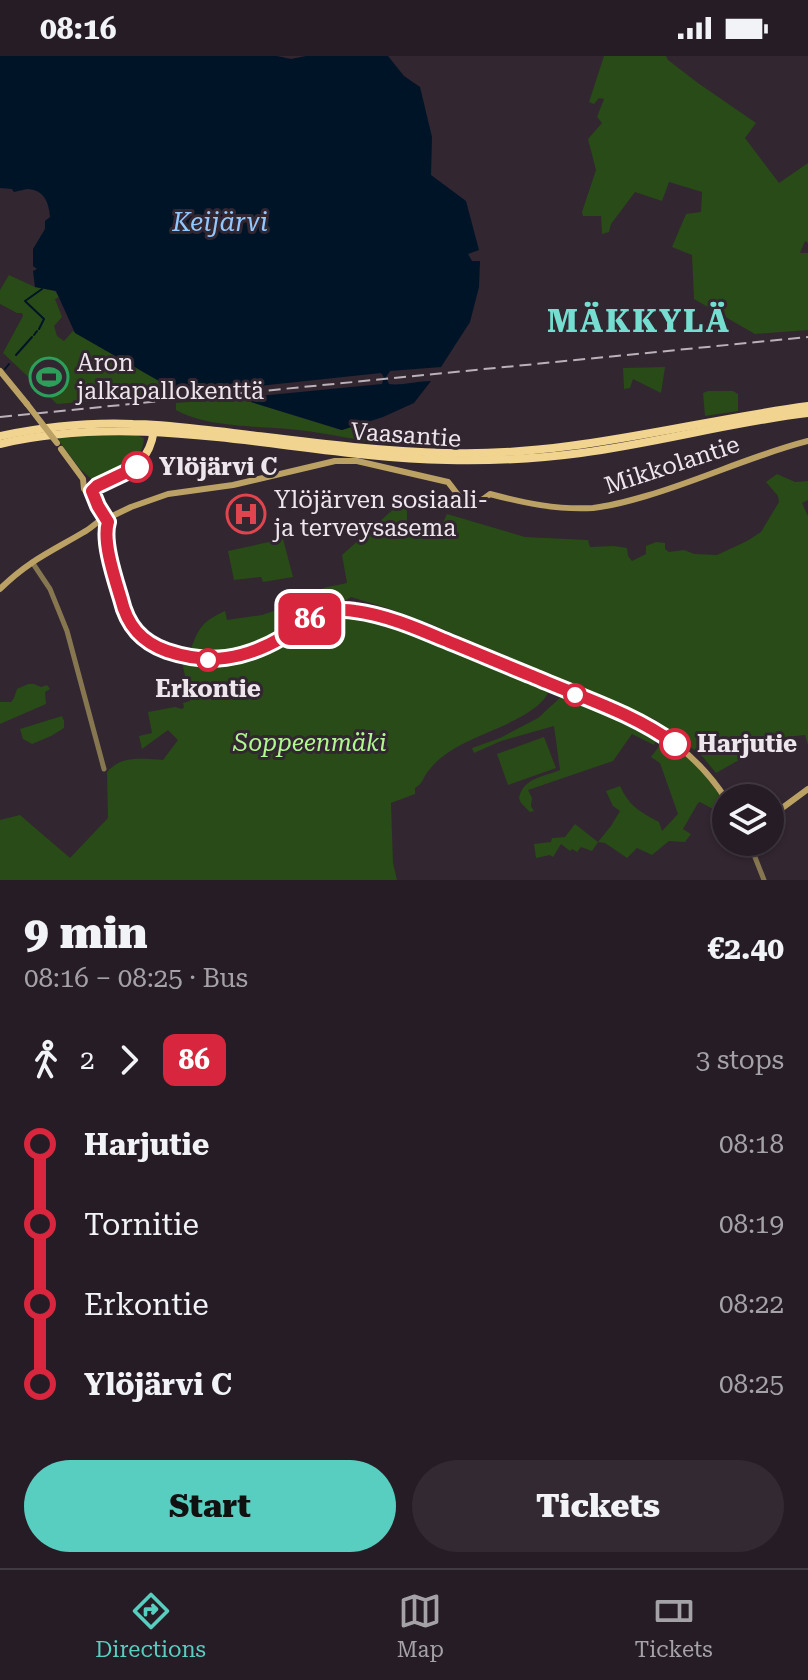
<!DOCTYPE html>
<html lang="en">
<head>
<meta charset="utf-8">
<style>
  :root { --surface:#261c25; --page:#322932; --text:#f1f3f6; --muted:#a4a1a7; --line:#423a42; --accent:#58cec0 }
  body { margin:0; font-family:"Roboto Serif",serif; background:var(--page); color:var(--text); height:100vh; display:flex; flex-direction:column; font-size:30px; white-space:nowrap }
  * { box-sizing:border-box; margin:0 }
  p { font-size:26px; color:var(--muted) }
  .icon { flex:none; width:44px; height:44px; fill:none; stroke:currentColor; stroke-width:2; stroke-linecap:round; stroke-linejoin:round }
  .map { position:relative; height:824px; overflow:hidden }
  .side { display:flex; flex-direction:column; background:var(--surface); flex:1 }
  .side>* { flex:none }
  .badge { padding:0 16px; border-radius:12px; font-size:28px; line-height:52px }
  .tools { position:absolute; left:712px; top:728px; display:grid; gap:16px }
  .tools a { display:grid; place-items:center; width:72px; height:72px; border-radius:50%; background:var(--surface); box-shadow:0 2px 6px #0004,0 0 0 2px var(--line); font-size:40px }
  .map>.badge { position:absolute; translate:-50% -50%; box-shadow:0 0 0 4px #fff }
  .legs { display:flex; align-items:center; gap:12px; height:88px; padding:0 24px; font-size:26px }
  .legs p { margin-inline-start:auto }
  .headline { display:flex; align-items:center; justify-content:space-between; height:136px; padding:0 24px }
  h1 { font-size:44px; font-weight:800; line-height:60px }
  .button { display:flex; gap:16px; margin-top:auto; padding:16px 24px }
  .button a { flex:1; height:92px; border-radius:48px; background:var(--accent); color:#111; font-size:32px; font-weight:800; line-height:92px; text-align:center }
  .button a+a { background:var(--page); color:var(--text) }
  ul { padding:0 24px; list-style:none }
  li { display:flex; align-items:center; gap:28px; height:80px; font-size:30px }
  li i { display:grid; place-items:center; width:12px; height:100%; margin:0 10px; background:currentColor }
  li i::after { content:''; width:20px; height:20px; margin:-10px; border:6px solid; border-radius:50%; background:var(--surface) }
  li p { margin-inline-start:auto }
  li:first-child i { background:linear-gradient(#0000 50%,currentColor 0) }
  li:last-child i { background:linear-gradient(currentColor 50%,#0000 0) }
  .status { display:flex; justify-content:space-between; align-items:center; height:56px; padding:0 40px; background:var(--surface); direction:ltr }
  .status svg { height:22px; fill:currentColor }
  .tabs { display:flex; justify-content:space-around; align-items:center; height:112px; border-top:2px solid var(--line); background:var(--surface); font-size:22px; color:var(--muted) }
  .tabs a { display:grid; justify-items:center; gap:4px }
  .tabs .current { color:var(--accent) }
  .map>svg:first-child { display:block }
  .green { fill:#294b17 }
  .water { fill:#001428 }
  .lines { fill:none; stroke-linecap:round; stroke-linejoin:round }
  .stream { stroke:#001428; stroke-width:2 }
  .tertiary { stroke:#867751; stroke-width:5 }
  .secondary { stroke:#bba264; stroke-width:6 }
  .trunk { stroke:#f0d48f; stroke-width:8 }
  .rail { stroke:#bab1b9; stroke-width:2; stroke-dasharray:12 6; stroke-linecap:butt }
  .secondary-bridge { stroke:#bba264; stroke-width:6 }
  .line-1-casing { stroke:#fff; stroke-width:18 }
  .line-1 { stroke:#d7263d; stroke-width:12 }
  .stop-1-dot { fill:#fff; stroke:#d7263d; stroke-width:4 }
  .labels { text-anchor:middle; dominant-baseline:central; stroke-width:6; stroke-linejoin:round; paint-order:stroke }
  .poi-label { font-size:24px; fill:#eee6ed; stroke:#322631; text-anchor:start }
  .street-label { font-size:24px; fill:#eee6ed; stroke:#322631 }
  .stop-label { font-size:24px; font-weight:bold; fill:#eee6ed; stroke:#322631; text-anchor:start }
  .park-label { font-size:24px; font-style:italic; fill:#aff88e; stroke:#322631 }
  .water-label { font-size:26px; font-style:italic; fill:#93c8fe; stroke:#322631 }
  .district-label { font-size:32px; font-weight:bold; letter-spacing:2px; fill:#75ded0; stroke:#322631 }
</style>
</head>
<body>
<div class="status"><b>08:16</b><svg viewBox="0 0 49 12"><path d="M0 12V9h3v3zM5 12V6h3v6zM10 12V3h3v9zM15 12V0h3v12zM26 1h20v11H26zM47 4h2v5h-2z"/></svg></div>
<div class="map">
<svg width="808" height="824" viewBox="0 0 808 824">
  <rect width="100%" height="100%" fill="#322631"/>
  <g class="green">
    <path d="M604,0H666L668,4L698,27L756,67L745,82L779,127L808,107V187L805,185L800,197H808V274L755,278L694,243L692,199L672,191L686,158L701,156L702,136L669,126L662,145L635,136L611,168L609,176L602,178L601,160H583L582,156L596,114L588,83L602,67L597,61L604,43L599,42L594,48L589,46Z"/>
    <path d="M9,219L35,231L55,235L59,241L55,243L62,261L54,270L57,280L64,285L73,275L173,333L170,339L57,348L3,297L23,260L22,257H17L0,248V234Z"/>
    <path d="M665,311L661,337L633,323L630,332L624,333L623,312Z"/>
    <path d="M708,335H733L738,338V355L705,360L703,337Z"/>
    <path d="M238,342L341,374L369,365L385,388C356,384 327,377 298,374C263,370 207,372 176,354V347Z"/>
    <path d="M91,379H136L144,382C142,410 117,414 94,425L80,413L59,385L60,380Z"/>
    <path d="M777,418L795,426L808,425V444L802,447L808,460V689L805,679L778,682L716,717L702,700L656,664L433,569L390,553L351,541C335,552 329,548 315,554C302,560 290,572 278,579C251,594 223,601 192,599L190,595C199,572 201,566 225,555L227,564L262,559L324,538L323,532L347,527L342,499L397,450L407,452V466L441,471L447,458L525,481L588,484L590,491L614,490L627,492L628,500L632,505L646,498V490L656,486L665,487V493L669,496L684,494L694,498L717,499L747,485L761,476L779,446L778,440L766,426Z"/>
    <path d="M283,483L293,521L263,526L261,521L234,524L228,495Z"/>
    <path d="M327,560L374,563L409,571L421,581L448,588L547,629L549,633C545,656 491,674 471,684C456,691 441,699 430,713C423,720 424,727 415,732V738L391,747L393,807L397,824H0V764L20,759L70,802L108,762L107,716C121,699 143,703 163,704L178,684L168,674L142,693L139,680L152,677L148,656L175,651L182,653L184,651L183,647L190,645L182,605C238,619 281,589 327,560Z"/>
    <path d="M28,628H34L41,631L47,629L50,633L45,636L46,648L0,668V646H11L14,642L17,633Z"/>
    <path d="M563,639L625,662L656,679L657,682L654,689L632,678L613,705L528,734L532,742L531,750L534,755L530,756L521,747L519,742C523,722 543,721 560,714L554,670L501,685L474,697L472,692L500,682L538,662Z"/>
    <path d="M62,660L64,665V672L51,680L32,688L23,683L20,673Z"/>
    <path d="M544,681L556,712L508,729L497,698Z"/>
    <path d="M663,685L679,693L699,712L726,747V760L700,746L698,747L683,773L691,778L685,786L669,785L652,799L637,792L627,802L605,787L598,786L592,795L581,791L577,796L572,793L570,795L561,788L553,801L550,799L536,802L534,788L551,786L552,782L565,781L575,768L598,786L611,770L620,755L613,750L606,735L620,730C630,751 639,755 659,766L662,775L678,758L660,707L651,701Z"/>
  </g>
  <path class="water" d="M0,0H277L291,3L306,0H388L404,20L420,31L432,81L431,119L466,145L479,194L468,198L472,205H480L479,231L470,266L441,311L390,315L386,321L389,328C399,330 419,325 431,325L414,347L383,361L342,374L238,342L382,328L384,321L381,317L201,336L191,331L173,333L75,277L56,235L35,231L33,215L37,213L33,210V193L45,173V165L50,161C49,147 44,133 27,133C23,134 18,135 14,136L12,133L0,132Z"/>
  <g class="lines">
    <g class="stream">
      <path d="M39,273L44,263L25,245L42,233"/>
      <path d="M34,279L37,275"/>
      <path d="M16,299L32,281"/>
      <path d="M5,313L9,308"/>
    </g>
    <g class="tertiary">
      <path d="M32,506L50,533L67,575L104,713"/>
      <path d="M749,786L764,824"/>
    </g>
    <g class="secondary">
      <path d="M0,315L27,348"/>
      <path d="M61,393L83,423L84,433L91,442L100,463"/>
      <path d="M106,463L131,451L168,438L233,429L335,405H357L448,426C463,444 465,458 490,438C524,447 557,454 593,452C611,450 629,445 646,440C701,424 753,399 808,385"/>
      <path d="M106,471C108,477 107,482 108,489C112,512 117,538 126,559C135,580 150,590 171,597C208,609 242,603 276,584C300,571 319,552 347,554C397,558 445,585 491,603C543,625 598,644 648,670C680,688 706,712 726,743"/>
      <path d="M0,533C28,505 52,495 84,476C92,472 97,465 105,462"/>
      <path d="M770,761L808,733"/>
    </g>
    <g class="trunk">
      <path d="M0,380C44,371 88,366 133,368C161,368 189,372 217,375C294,384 370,395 447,397C570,401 687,366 808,350"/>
      <path d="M0,388C148,353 298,401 447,404C492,405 536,403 581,397C657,387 732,366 808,357"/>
      <path d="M93,433C123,414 148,415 154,374"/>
    </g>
    <path class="rail" d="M0,361L808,281"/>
    <path class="secondary-bridge" d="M27,348L57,387"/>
  </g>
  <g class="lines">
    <g class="line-1-casing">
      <path id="line-1" d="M137,411L97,430L92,435L98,450L108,466C102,485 115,523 121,543C127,569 141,586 167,595C209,609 244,604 283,581C309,565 323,550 355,555C385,559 414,571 442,583C472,595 502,608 532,620C580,641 633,657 675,688"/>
    </g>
    <use href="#line-1" class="line-1"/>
  </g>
  <defs>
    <g id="stadium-ring" transform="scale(2)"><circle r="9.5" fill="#322631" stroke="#2e9e5b" stroke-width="1.5"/><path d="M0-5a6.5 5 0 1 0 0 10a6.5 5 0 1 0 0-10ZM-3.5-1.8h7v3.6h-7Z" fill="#2e9e5b"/></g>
    <g id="hospital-ring" transform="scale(2)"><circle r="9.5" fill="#322631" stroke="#e0444e" stroke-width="1.5"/><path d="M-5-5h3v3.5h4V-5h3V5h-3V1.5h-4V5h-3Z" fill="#e0444e"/></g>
  </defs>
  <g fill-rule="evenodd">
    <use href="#stadium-ring" x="49" y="321"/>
    <use href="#hospital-ring" x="246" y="458"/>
  </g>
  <g class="stop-1-dot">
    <circle cx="137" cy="411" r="14"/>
    <circle cx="208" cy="604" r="10"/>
    <circle cx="575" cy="639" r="10"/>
    <circle cx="675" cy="688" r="14"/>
  </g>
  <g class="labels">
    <g class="poi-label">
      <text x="77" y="307">Aron<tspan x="77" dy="28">jalkapallokenttä</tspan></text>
      <text x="274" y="444">Ylöjärven sosiaali-<tspan x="274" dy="28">ja terveysasema</tspan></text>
    </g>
    <g class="street-label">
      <text transform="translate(406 379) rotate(4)">Vaasantie</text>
      <text transform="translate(672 409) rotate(-18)">Mikkolantie</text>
    </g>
    <g class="stop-label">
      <text x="159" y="411">Ylöjärvi C</text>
      <text x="208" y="633" text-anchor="middle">Erkontie</text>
      <text x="697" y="688">Harjutie</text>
    </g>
    <g class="park-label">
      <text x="310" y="687">Soppeenmäki</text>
    </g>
    <g class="water-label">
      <text x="220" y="166">Keijärvi</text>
    </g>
    <g class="district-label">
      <text x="639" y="265">MÄKKYLÄ</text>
    </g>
  </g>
</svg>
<div class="tools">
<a><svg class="icon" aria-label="layers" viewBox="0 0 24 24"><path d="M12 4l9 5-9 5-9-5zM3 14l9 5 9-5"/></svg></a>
</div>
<b class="badge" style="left:310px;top:563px;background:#d7263d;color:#fff">86</b>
</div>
<section class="side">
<div class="headline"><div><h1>9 min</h1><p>08:16 – 08:25 · Bus</p></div><b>€2.40</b></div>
<div class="legs"><svg class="icon" aria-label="walk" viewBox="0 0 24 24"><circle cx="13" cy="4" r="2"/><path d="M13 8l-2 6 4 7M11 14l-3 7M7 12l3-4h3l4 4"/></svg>2<svg class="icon" aria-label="forward" viewBox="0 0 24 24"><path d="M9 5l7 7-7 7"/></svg><b class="badge" style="background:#d7263d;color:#fff">86</b><p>3 stops</p></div>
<ul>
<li><i style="color:#d7263d"></i><b>Harjutie</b><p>08:18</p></li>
<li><i style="color:#d7263d"></i><span>Tornitie</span><p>08:19</p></li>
<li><i style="color:#d7263d"></i><span>Erkontie</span><p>08:22</p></li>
<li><i style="color:#d7263d"></i><b>Ylöjärvi C</b><p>08:25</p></li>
</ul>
<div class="button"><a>Start</a><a>Tickets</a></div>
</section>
<nav class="tabs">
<a class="current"><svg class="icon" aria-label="directions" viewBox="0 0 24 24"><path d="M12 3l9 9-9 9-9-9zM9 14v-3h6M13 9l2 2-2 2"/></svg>Directions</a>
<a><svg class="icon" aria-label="map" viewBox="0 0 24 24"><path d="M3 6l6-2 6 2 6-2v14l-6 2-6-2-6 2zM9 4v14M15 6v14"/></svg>Map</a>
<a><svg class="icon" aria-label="tickets" viewBox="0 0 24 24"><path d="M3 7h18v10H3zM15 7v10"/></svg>Tickets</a>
</nav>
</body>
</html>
